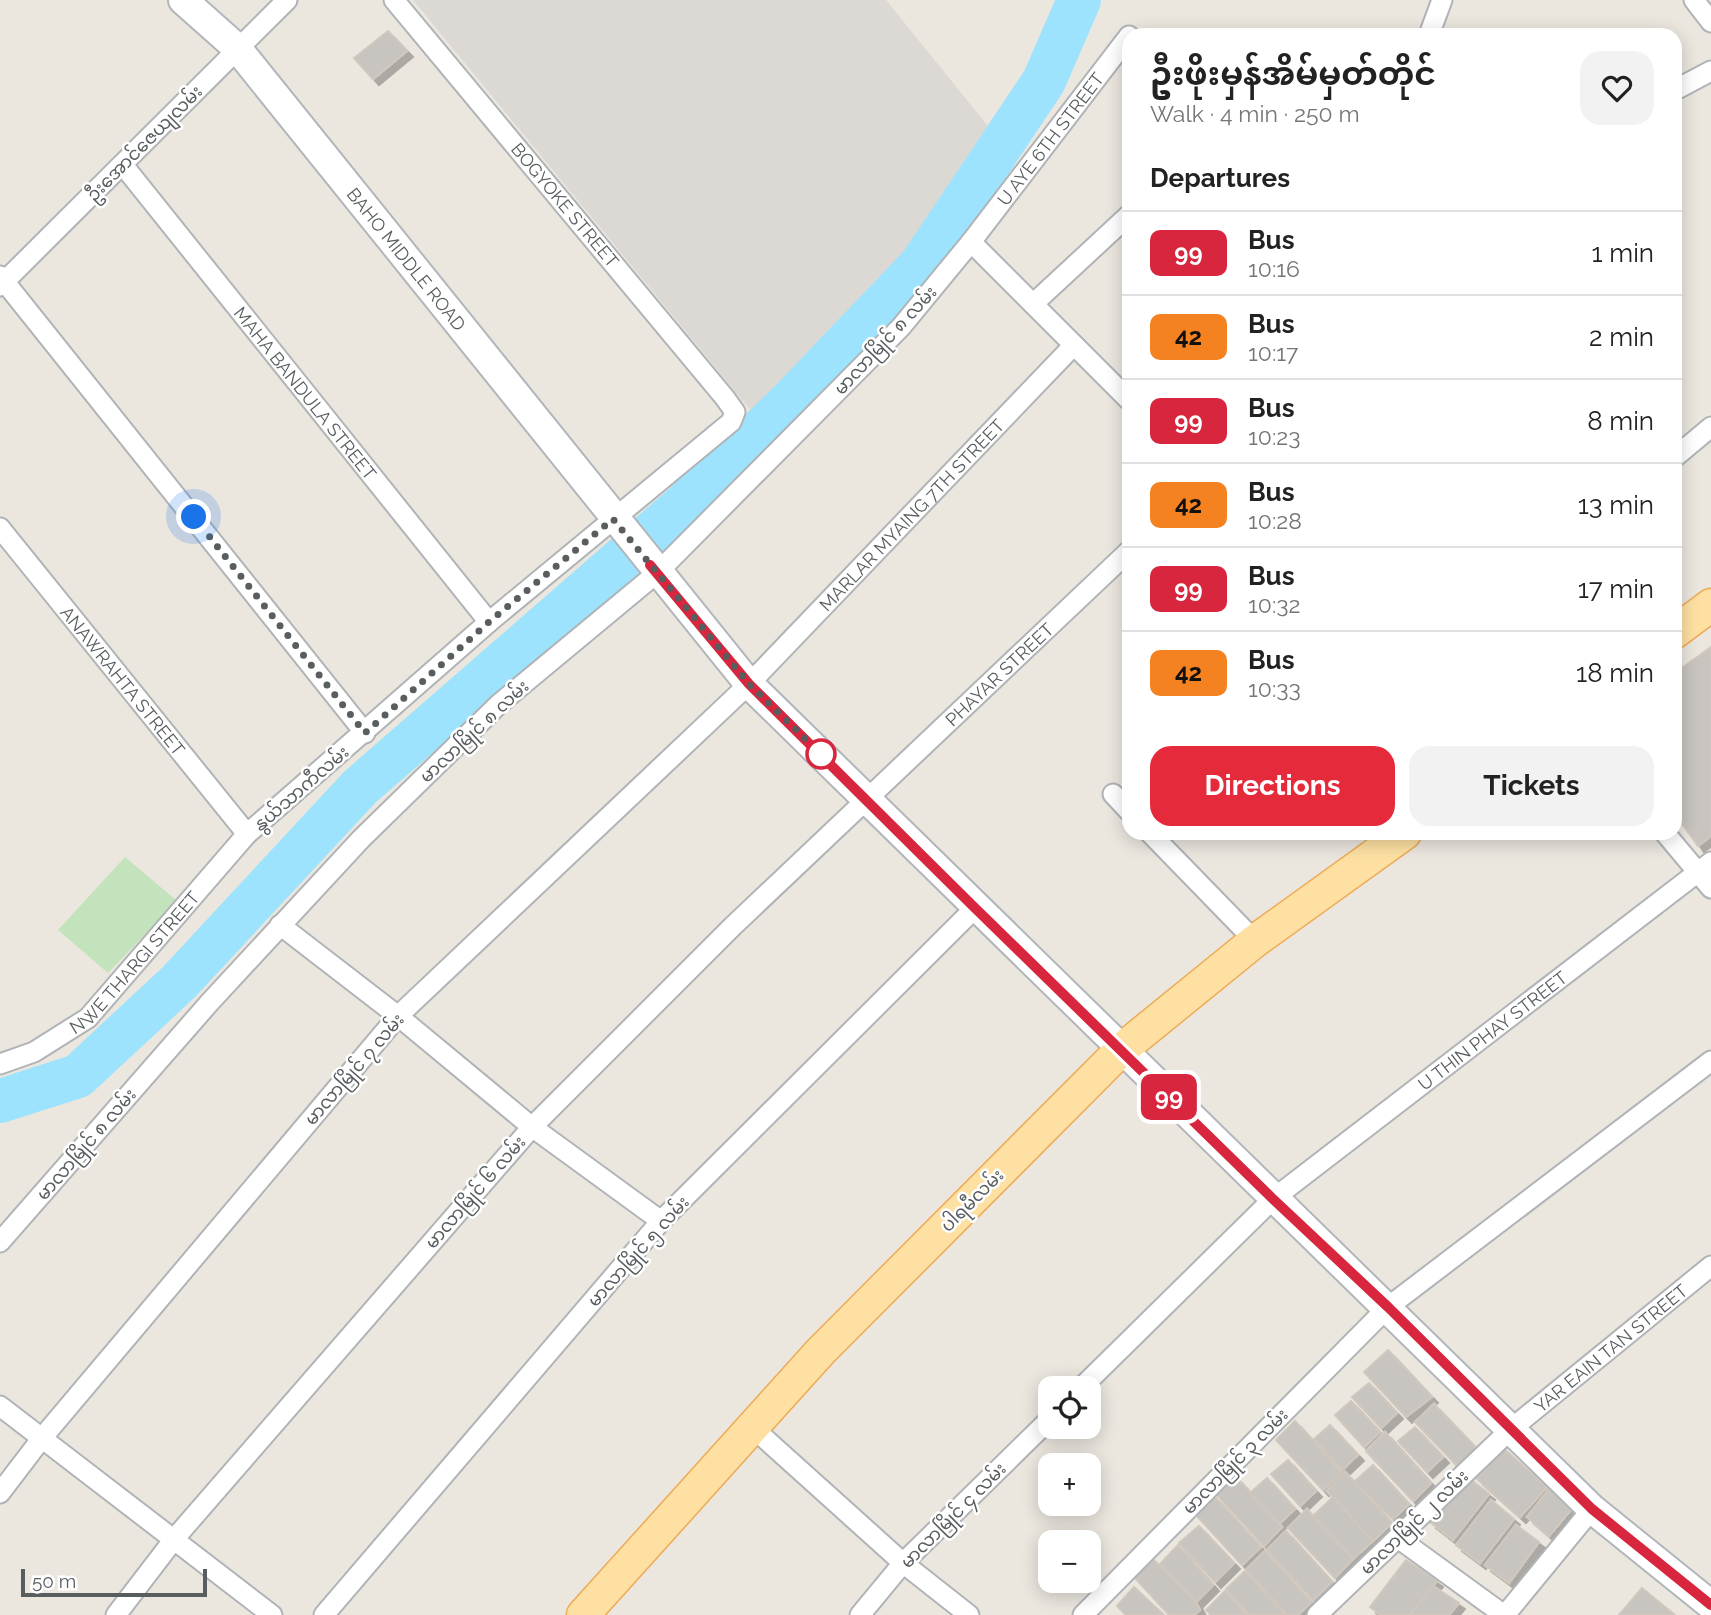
<!DOCTYPE html>
<html lang="en">
<head>
<meta charset="utf-8">
<style>
  :root { --surface:#fff; --page:#f2f2f2; --text:#222; --muted:#767676; --line:#e0e0e0; --accent:#e52b3b }
  body { margin:0; font-family:Raleway,"Noto Sans Myanmar",sans-serif; background:var(--page); color:var(--text); height:100vh; display:flex; flex-direction:column; font-size:26px; white-space:nowrap }
  * { box-sizing:border-box; margin:0 }
  p { font-size:23px; color:var(--muted) }
  .icon { flex:none; width:38px; height:38px; fill:none; stroke:currentColor; stroke-width:2; stroke-linecap:round; stroke-linejoin:round }
  .map { position:relative; flex:1; overflow:hidden }
  .sheet { position:absolute; left:1122px; top:28px; width:560px; height:812px; display:flex; flex-direction:column; background:var(--surface); border-radius:21px; box-shadow:0 4px 18px #0003 }
  .sheet>* { flex:none }
  .badge { padding:0 14px; border-radius:10px; font-size:24px; line-height:46px }
  .tools { position:absolute; left:1038px; top:1376px; display:grid; gap:14px }
  .tools a { display:grid; place-items:center; width:63px; height:63px; border-radius:14px; background:var(--surface); box-shadow:0 4px 18px #0003; font-size:35px }
  .scale { position:absolute; left:21px; bottom:18px; width:186px; box-sizing:border-box; padding-left:7px; border:4px solid #585d60; border-top:0; font-size:19px; line-height:24px; white-space:nowrap; color:#585d60; -webkit-text-stroke:5px #fff; paint-order:stroke }
  .you { position:absolute; width:35px; height:35px; margin:-18px; border:5px solid #fff; border-radius:50%; background:#1a73e8; box-shadow:0 0 0 10px #1a73e833 }
  .map>.badge { position:absolute; translate:-50% -50%; box-shadow:0 0 0 4px #fff }
  h2 { padding:0 28px; font-size:26px; line-height:63px }
  .round { display:grid; place-items:center; flex:none; width:74px; height:74px; border-radius:21px; background:var(--page) }
  .headline { display:flex; align-items:center; justify-content:space-between; height:119px; padding:0 28px }
  h1 { font-size:33px; font-weight:700; line-height:52px }
  .cta { display:flex; gap:14px; margin-top:auto; padding:14px 28px }
  .cta a { flex:1; height:80px; border-radius:21px; background:var(--accent); color:#fff; font-size:28px; font-weight:700; line-height:80px; text-align:center }
  .cta a+a { background:var(--page); color:var(--text) }
  ul { padding:0; list-style:none }
  li { display:flex; align-items:center; gap:21px; height:84px; padding:0 28px; border-top:2px solid var(--line) }
  li div { flex:1 }
  li b { display:block; font-size:26px }
  li em { font-style:normal }
  li .badge { min-width:77px; font-weight:700; text-align:center }
  .map>svg:first-child { display:block }
  .industrial { fill:#dcd9d4 }
  .green { fill:#c2e3bb }
  .lines { fill:none; stroke-linecap:round; stroke-linejoin:round }
  .river { stroke:#9de3fd; stroke-width:44 }
  .building { fill:#c8c4bf; stroke:#d0c7be; stroke-width:2; filter:url(#shadow) }
  .street-casing { stroke:#b0b4b7; stroke-width:23 }
  .secondary-casing { stroke:#b1b6ba; stroke-width:32 }
  .primary-casing { stroke:#ea5; stroke-width:35 }
  .street { stroke:#fff; stroke-width:19 }
  .secondary { stroke:#fff; stroke-width:28 }
  .primary { stroke:#fde0a2; stroke-width:32 }
  .line-casing { stroke:#fff; stroke-width:16 }
  .line { stroke:#d7263d; stroke-width:10 }
  .walk { stroke:#585d60; stroke-width:7; stroke-dasharray:0 12.6 }
  .stop-dot { fill:#fff; stroke:#d7263d; stroke-width:3.5 }
  .labels { text-anchor:middle; dominant-baseline:central; stroke-width:5; stroke-linejoin:round; paint-order:stroke }
  .street-label { font-size:18px; fill:#585d60; stroke:#fff }
</style>
</head>
<body>
<div class="map">
<svg width="1711" height="1615" viewBox="0 0 1711 1615">
  <defs>
    <filter id="shadow"><feDropShadow dx="6" dy="6" stdDeviation="0" flood-color="#0004"/></filter>
  </defs>
  <rect width="100%" height="100%" fill="#ebe7df"/>
  <path class="industrial" d="M413,0H886L992,131L913,250L756,417Z"/>
  <path class="green" d="M125,857L177,901L108,973L58,930Z"/>
  <g class="lines">
    <path class="river" d="M0,1101L78,1076L179,982L360,787L685,504L792,400L921,265L1044,81L1079,0"/>
  </g>
  <g class="building">
    <path d="M388,31L407,51L373,79L354,58Z"/>
    <path d="M1711,647V836L1698,846L1675,814V673Z"/>
    <path d="M1388,1350L1432,1397L1406,1417L1364,1372Z"/>
    <path d="M1369,1383L1397,1413L1381,1428L1352,1397Z"/>
    <path d="M1351,1401L1380,1432L1364,1447L1335,1415Z"/>
    <path d="M1434,1404L1479,1451L1459,1468L1415,1422Z"/>
    <path d="M1295,1421L1341,1472L1323,1490L1276,1440Z"/>
    <path d="M1330,1425L1358,1455L1342,1470L1314,1439Z"/>
    <path d="M1415,1427L1443,1457L1427,1472L1398,1441Z"/>
    <path d="M1385,1432L1431,1483L1413,1501L1366,1451Z"/>
    <path d="M1504,1449L1547,1487L1520,1517L1477,1479Z"/>
    <path d="M1288,1460L1316,1491L1300,1506L1271,1474Z"/>
    <path d="M1373,1465L1409,1504L1393,1519L1354,1482Z"/>
    <path d="M1345,1472L1392,1523L1373,1541L1327,1491Z"/>
    <path d="M1466,1476L1489,1494L1453,1540L1430,1522Z"/>
    <path d="M1236,1477L1282,1527L1264,1546L1217,1495Z"/>
    <path d="M1267,1478L1295,1509L1279,1524L1250,1493Z"/>
    <path d="M1552,1486L1575,1505L1549,1536L1527,1517Z"/>
    <path d="M1215,1497L1261,1547L1242,1565L1196,1515Z"/>
    <path d="M1333,1497L1373,1541L1353,1559L1313,1516Z"/>
    <path d="M1491,1500L1514,1519L1480,1563L1456,1545Z"/>
    <path d="M1307,1509L1353,1559L1335,1578L1288,1528Z"/>
    <path d="M1516,1525L1539,1542L1509,1583L1485,1565Z"/>
    <path d="M1199,1526L1234,1563L1215,1582L1179,1543Z"/>
    <path d="M1286,1531L1332,1582L1313,1600L1267,1550Z"/>
    <path d="M1178,1545L1213,1585L1196,1602L1160,1564Z"/>
    <path d="M1265,1551L1311,1602L1298,1615H1288L1246,1570Z"/>
    <path d="M1153,1559L1196,1602L1200,1610L1194,1615H1169L1135,1578Z"/>
    <path d="M1406,1560L1437,1581L1410,1615H1381L1370,1607Z"/>
    <path d="M1245,1571L1285,1615H1250L1226,1589Z"/>
    <path d="M1433,1586L1459,1603L1449,1615H1410Z"/>
    <path d="M1134,1587L1164,1615H1126L1117,1606Z"/>
    <path d="M1642,1588L1675,1615H1619Z"/>
    <path d="M1225,1591L1247,1615H1211L1206,1610Z"/>
  </g>
  <g class="lines">
    <g class="street-casing">
      <g id="street">
        <path d="M1694,0L1711,22"/>
        <path d="M1429,35L1442,0"/>
        <path d="M1675,90L1711,71"/>
        <path id="s1" d="M123,165L489,622"/>
        <path d="M971,242L1129,400"/>
        <path d="M0,276L365,733"/>
        <path d="M0,286L287,0"/>
        <path d="M1033,304L1129,215"/>
        <path d="M1675,457L1711,427"/>
        <path id="s2" d="M0,528L247,834"/>
        <path d="M1113,794L1129,811"/>
        <path d="M1150,833L1255,941"/>
        <path d="M1665,833L1711,888"/>
        <path d="M280,925L398,1016L532,1127L661,1221"/>
        <path id="s3" d="M0,1064L34,1052L88,1018L247,834L489,622L731,422L735,412L725,398L394,0"/>
        <path id="s4" d="M0,1242L210,1002L361,839L499,704L657,573L901,327L971,242L1129,36"/>
        <path id="s5" d="M1081,1388L1273,1199L1711,862"/>
        <path d="M0,1406L272,1615"/>
        <path d="M751,1426L903,1563L969,1615"/>
        <path id="s6" d="M0,1493L42,1438L398,1016L749,684L1074,345"/>
        <path d="M1398,1538L1504,1615"/>
        <path id="s7" d="M116,1615L175,1538L532,1127L733,926L1129,551"/>
        <path d="M324,1615L661,1221L975,908"/>
        <path d="M860,1615L903,1563L1050,1419"/>
        <path d="M1083,1615L1388,1307L1711,1061"/>
        <path id="s8" d="M1317,1615L1511,1429L1711,1266"/>
        <path d="M1505,1615L1592,1509"/>
      </g>
    </g>
    <g class="secondary-casing">
      <g id="secondary">
        <path id="s9" d="M183,0L237,48L749,684L1592,1509L1711,1605"/>
      </g>
    </g>
    <g class="primary-casing">
      <g id="primary">
        <path d="M1675,632L1711,605"/>
        <path d="M583,1615L821,1351L1121,1050L1255,941L1405,833"/>
      </g>
    </g>
    <use href="#street" class="street"/>
    <use href="#secondary" class="secondary"/>
    <use href="#primary" class="primary"/>
  </g>
  <g class="lines">
    <g class="line-casing">
      <path id="line" d="M650,565L749,684L975,908L1273,1199L1388,1307L1592,1509L1711,1605"/>
    </g>
    <use href="#line" class="line"/>
    <path class="walk" d="M194,517L365,733L489,622L613,519L749,684L821,754"/>
  </g>
  <circle class="stop-dot" cx="821" cy="754" r="14"/>
  <g class="labels">
    <g class="street-label">
      <text stroke="none"><textPath href="#s4" startOffset="1526">U AYE 6TH STREET</textPath></text>
      <text transform="translate(144 143) rotate(-45)">ဦးအောင်ဇေယျလမ်း</text>
      <text transform="translate(565 205) rotate(50)">BOGYOKE STREET</text>
      <text stroke="none"><textPath href="#s9" startOffset="343">BAHO MIDDLE ROAD</textPath></text>
      <text transform="translate(885 340) rotate(-47)">မာလာမြိုင် ၈ လမ်း</text>
      <text stroke="none"><textPath href="#s1" startOffset="292">MAHA BANDULA STREET</textPath></text>
      <text stroke="none"><textPath href="#s6" startOffset="1339">MARLAR MYAING 7TH STREET</textPath></text>
      <text stroke="none"><textPath href="#s7" startOffset="1292">PHAYAR STREET</textPath></text>
      <text stroke="none"><textPath href="#s2" startOffset="196">ANAWRAHTA STREET</textPath></text>
      <text transform="translate(474 731) rotate(-43)">မာလာမြိုင် ၈ လမ်း</text>
      <text transform="translate(301 788) rotate(-41)">နွယ်သာကီလမ်း</text>
      <text stroke="none"><textPath href="#s3" startOffset="172">NWE THARGI STREET</textPath></text>
      <text stroke="none"><textPath href="#s5" startOffset="546">U THIN PHAY STREET</textPath></text>
      <text transform="translate(354 1069) rotate(-49)">မာလာမြိုင် ၇ လမ်း</text>
      <text transform="translate(86 1144) rotate(-49)">မာလာမြိုင် ၈ လမ်း</text>
      <text transform="translate(475 1192) rotate(-49)">မာလာမြိုင် ၆ လမ်း</text>
      <text transform="translate(972 1200) rotate(-45)">ပါရမီလမ်း</text>
      <text transform="translate(638 1251) rotate(-48)">မာလာမြိုင် ၅ လမ်း</text>
      <text stroke="none"><textPath href="#s8" startOffset="397">YAR EAIN TAN STREET</textPath></text>
      <text transform="translate(1235 1461) rotate(-45)">မာလာမြိုင် ၃ လမ်း</text>
      <text transform="translate(953 1515) rotate(-45)">မာလာမြိုင် ၄ လမ်း</text>
      <text transform="translate(1414 1522) rotate(-44)">မာလာမြိုင် ၂ လမ်း</text>
    </g>
  </g>
</svg>
<div class="tools">
<a><svg class="icon" aria-label="locate" viewBox="0 0 24 24"><circle cx="12" cy="12" r="6"/><path d="M12 2v4M12 18v4M2 12h4M18 12h4"/></svg></a>
<a>+</a>
<a>−</a>
</div>
<div class="scale">50 m</div>
<div class="you" style="left:194px;top:517px"></div>
<b class="badge" style="left:1169px;top:1097px;background:#d7263d;color:#fff">99</b>
<section class="sheet">
<div class="headline"><div><h1>ဦးဖိုးမှန်အိမ်မှတ်တိုင်</h1><p>Walk · 4 min · 250 m</p></div><a class="round"><svg class="icon" aria-label="heart" viewBox="0 0 24 24"><path d="M12 20l-8-8c-3-5 5-10 8-4 3-6 11-1 8 4z"/></svg></a></div>
<h2>Departures</h2>
<ul>
<li><span class="badge" style="background:#d7263d;color:#fff">99</span><div><b>Bus</b><p>10:16</p></div><em>1 min</em></li>
<li><span class="badge" style="background:#f58220;color:#111">42</span><div><b>Bus</b><p>10:17</p></div><em>2 min</em></li>
<li><span class="badge" style="background:#d7263d;color:#fff">99</span><div><b>Bus</b><p>10:23</p></div><em>8 min</em></li>
<li><span class="badge" style="background:#f58220;color:#111">42</span><div><b>Bus</b><p>10:28</p></div><em>13 min</em></li>
<li><span class="badge" style="background:#d7263d;color:#fff">99</span><div><b>Bus</b><p>10:32</p></div><em>17 min</em></li>
<li><span class="badge" style="background:#f58220;color:#111">42</span><div><b>Bus</b><p>10:33</p></div><em>18 min</em></li>
</ul>
<div class="cta"><a>Directions</a><a>Tickets</a></div>
</section>
</div>
</body>
</html>
